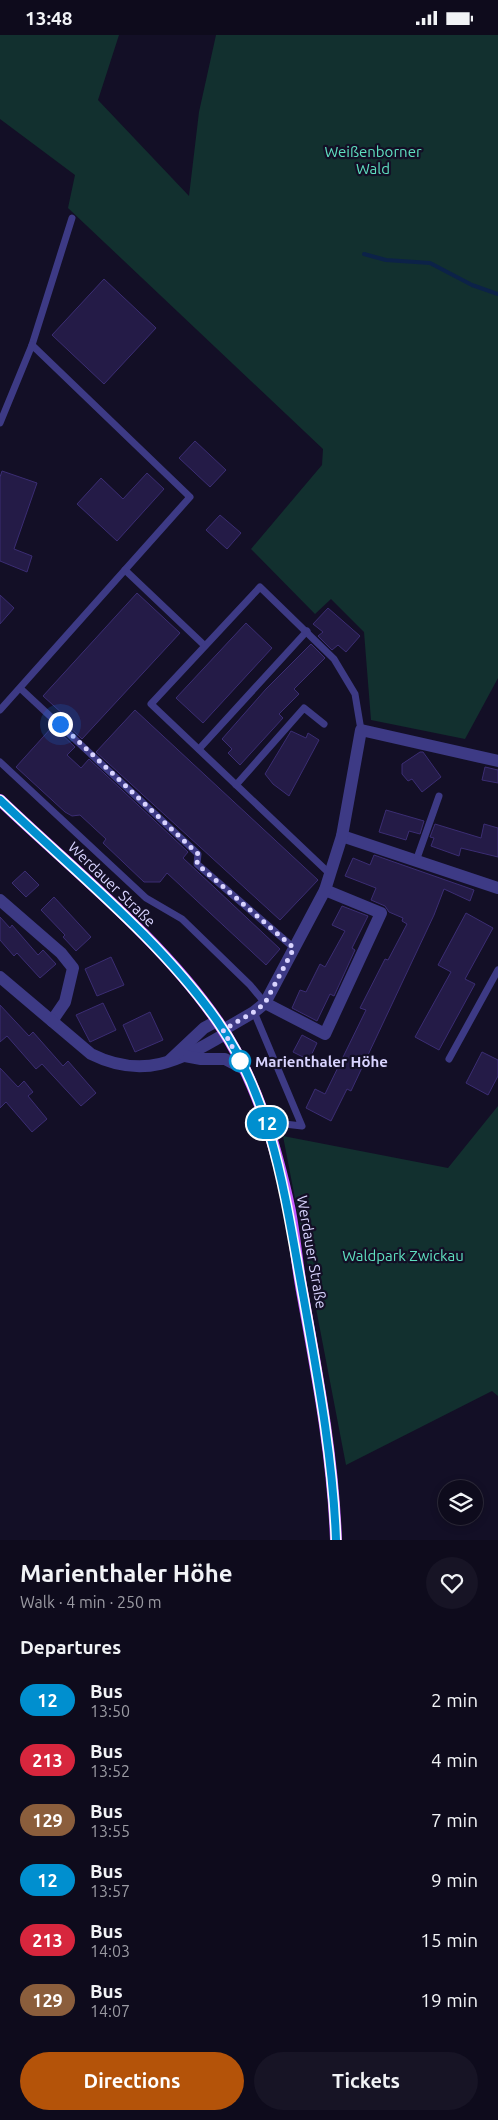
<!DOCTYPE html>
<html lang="en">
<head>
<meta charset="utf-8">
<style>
  :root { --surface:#0e0b1c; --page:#171425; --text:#f1f3f6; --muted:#9b9ba3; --line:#2e2b3b; --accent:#b45309 }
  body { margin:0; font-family:Ubuntu,sans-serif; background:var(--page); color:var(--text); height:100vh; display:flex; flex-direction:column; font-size:19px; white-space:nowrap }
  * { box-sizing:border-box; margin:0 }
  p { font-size:16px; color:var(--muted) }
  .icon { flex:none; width:28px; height:28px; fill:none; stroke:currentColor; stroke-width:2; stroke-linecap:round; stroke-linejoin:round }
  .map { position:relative; height:1505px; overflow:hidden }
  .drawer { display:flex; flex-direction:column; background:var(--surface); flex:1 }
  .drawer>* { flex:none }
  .badge { padding:0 10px; border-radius:16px; font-size:18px; line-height:32px }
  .fabs { position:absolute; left:438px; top:1445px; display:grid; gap:10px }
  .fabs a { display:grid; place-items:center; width:45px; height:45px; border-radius:50%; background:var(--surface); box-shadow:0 2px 8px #0003,0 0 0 1px var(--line); font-size:25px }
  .you { position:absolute; width:25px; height:25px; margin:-12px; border:4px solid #fff; border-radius:50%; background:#1a73e8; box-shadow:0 0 0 8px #1a73e833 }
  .map>.badge { position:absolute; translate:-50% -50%; box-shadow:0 0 0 2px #fff }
  h2 { padding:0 20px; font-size:19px; line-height:45px }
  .round { display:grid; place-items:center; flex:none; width:52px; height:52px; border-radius:26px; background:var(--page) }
  .overview { display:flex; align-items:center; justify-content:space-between; height:85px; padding:0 20px }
  h1 { font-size:24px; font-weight:600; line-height:38px }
  .cta { display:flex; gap:10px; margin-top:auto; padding:10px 20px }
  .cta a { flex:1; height:58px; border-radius:30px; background:var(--accent); color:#fff; font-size:20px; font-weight:600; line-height:58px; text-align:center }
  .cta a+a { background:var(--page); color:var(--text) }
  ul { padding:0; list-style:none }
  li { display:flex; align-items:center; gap:15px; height:60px; padding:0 20px }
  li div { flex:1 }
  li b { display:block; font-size:19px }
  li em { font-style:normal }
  li .badge { min-width:55px; font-weight:700; text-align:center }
  .status { display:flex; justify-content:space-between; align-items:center; height:35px; padding:0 25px; background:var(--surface); direction:ltr }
  .status svg { height:14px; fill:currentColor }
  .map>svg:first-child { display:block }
  .green { fill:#12302f }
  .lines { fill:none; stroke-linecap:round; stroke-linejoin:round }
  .stream { stroke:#0c2248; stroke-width:4 }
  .building { fill:#241b47; stroke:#3b2d73 }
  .service { stroke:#3d3a85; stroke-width:7 }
  .minor { stroke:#3d3a85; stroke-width:12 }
  .primary { stroke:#c25bff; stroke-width:12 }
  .line-casing { stroke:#fff; stroke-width:11 }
  .line { stroke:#008fcf; stroke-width:8 }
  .walk { stroke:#d9d4ff; stroke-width:5; stroke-dasharray:0 9 }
  .stop-dot { fill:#fff; stroke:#008fcf; stroke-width:2.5 }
  .labels { text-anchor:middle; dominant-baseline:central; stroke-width:4.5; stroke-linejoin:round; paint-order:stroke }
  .park-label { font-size:15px; fill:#5fe0c0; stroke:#130f26 }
  .street-label { font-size:15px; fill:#d9d4ff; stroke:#130f26 }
  .stop-label { font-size:15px; font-weight:bold; fill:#d9d4ff; stroke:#130f26; text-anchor:start }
</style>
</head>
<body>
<div class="status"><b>13:48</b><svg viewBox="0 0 49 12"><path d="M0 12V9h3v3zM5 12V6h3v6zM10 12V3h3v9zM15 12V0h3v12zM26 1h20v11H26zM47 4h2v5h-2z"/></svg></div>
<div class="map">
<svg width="498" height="1505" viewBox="0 0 498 1505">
  <rect width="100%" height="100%" fill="#130f26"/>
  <g class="green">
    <path d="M0,0H119L98,65L189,161L199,77L216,0H498V643L465,704L371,685L364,597L331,564L315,579L251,514L322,430L323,414L68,173L75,140L0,84Z"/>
    <path d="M498,1071V1361L492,1356L346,1430L283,1101L448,1133Z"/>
  </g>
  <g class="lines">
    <path class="stream" d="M364,219L386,225L430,228L472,250L498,259"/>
  </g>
  <g class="building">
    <path d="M104,244L156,293L104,349L52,300Z"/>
    <path d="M195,406L226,435L210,452L179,423Z"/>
    <path d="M2,436L37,448L14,514L32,521L27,537L0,526V442Z"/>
    <path d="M147,438L164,454L117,506L77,469L101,443L123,464Z"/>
    <path d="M220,480L241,498L227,514L206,495Z"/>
    <path d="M137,558L180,598L82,704L61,684L64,680L43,661Z"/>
    <path d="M0,560L14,573L0,589Z"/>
    <path d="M328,573L360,601L346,617L338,610L332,615L318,601L323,597L313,589Z"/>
    <path d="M246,588L272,613L203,688L176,663Z"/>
    <path d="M311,609L325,623L294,654L299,659L279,679L283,683L240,730L228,718L232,714L222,704L266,654Z"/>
    <path d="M135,675L318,845L280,885L96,717Z"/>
    <path d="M53,691L75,712L67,720L81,733L89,724L188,817L183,823L280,914L266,930L167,838L160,847H144L103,808L106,804L80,780L72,781L65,777L16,732Z"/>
    <path d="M291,696L306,703L308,698L319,705L289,761L273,749L265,739Z"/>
    <path d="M420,717H423L441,742L422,757L412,744L408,746L402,739V729Z"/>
    <path d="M485,732L498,735V748L482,745Z"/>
    <path d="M386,775L424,786L420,799L409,796L406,805L379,797Z"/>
    <path d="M435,789L481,803L484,789L498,793V822L461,813L459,821L431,811L434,803L430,802Z"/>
    <path d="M374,820L474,855L470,866L444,854L434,880L351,1056L347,1054L331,1086L306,1073L315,1054L325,1059L366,975L360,973L385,924L388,925L407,889L402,886L403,883L389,877L385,871L371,865L376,853L345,841L353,823L370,830Z"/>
    <path d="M25,836L39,850L26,862L12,848Z"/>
    <path d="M54,862L91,902L76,916L63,902L65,900L41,875Z"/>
    <path d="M342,871L368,881L352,913L355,915L334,961L330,959L317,986L292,973L300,955L306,957L320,929L325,932L345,896L332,890Z"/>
    <path d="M466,878L493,893L465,944L475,949L439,1015L415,1002L451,937L438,930Z"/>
    <path d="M0,882L10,893L12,890L38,920L43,915L56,929L40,943L17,918L14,921L0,905Z"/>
    <path d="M111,922L124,950L97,961L85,934Z"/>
    <path d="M103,968L116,995L90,1007L76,980Z"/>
    <path d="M0,970L29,1001L33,997L63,1031L68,1026L96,1058L81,1071L42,1029L36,1034L7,1001L0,1007Z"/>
    <path d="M150,977L163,1005L135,1017L123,990Z"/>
    <path d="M302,1000L317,1008L309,1025L293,1017Z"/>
    <path d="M482,1017L498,1025V1041L488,1060L466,1048Z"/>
    <path d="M0,1033L18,1052L24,1046L33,1057L28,1061L47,1084L32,1097L6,1067L0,1073Z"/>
  </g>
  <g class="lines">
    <g class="service">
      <path d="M32,310L72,183"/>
      <path d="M0,388L32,310L190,462L0,675"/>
      <path d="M125,535L204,610"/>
      <path d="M21,654L198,819L197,829L294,913"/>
      <path d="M199,714L307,596"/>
      <path d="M0,727L146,863L182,884L250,950L265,968"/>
      <path d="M236,750L304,673L324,689"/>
      <path d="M416,826L439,761"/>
      <path d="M330,839L151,669L260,552L334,624L355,659L361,695"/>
      <path d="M254,977L302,1091L267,1087"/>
      <path d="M449,1024L498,935"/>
    </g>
    <g class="minor">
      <path d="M342,801L498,853"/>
      <path d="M0,865L61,918L73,933L65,967L52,986"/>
      <path d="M0,942L91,1019C143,1045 179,1026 225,999"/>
      <path d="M265,968L325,999L381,878L325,855"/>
      <path d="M223,995L254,977L265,968L325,855L330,839L342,801L361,695L498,726"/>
      <path d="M185,1021L201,1024H225L244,1034"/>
      <path d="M170,1025L204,993L217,986"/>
    </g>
    <path class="primary" d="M0,765C72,834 162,905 218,987C256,1043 276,1111 290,1176C295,1203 297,1230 302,1256C317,1339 333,1421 336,1505"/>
  </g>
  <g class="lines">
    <g class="line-casing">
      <path id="line" d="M0,765C73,835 160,904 218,987C275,1069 286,1169 304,1265C318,1344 333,1424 336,1505"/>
    </g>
    <use href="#line" class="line"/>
    <path class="walk" d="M60,689L198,819L197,829L294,913L265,968L254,977L223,995L240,1026"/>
  </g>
  <circle class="stop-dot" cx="240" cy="1026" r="10"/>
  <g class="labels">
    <g class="park-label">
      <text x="373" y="116">Weißenborner<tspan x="373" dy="17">Wald</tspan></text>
      <text x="403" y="1220">Waldpark Zwickau</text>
    </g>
    <g class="street-label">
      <text transform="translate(112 849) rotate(44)">Werdauer Straße</text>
      <text transform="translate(312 1217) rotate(80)">Werdauer Straße</text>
    </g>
    <g class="stop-label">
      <text x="255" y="1026">Marienthaler Höhe</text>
    </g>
  </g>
</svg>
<div class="fabs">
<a><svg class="icon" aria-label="layers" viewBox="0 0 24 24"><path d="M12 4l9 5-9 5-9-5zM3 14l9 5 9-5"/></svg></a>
</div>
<div class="you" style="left:60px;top:689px"></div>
<b class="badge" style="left:267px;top:1088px;background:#008fcf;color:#fff">12</b>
</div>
<section class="drawer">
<div class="overview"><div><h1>Marienthaler Höhe</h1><p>Walk · 4 min · 250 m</p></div><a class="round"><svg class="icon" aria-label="heart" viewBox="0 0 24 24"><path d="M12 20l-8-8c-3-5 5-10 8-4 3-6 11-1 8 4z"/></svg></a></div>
<h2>Departures</h2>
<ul>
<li><span class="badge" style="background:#008fcf;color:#fff">12</span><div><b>Bus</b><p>13:50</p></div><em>2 min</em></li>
<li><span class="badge" style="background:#d7263d;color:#fff">213</span><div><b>Bus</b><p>13:52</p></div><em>4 min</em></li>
<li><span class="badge" style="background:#8b5e3c;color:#fff">129</span><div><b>Bus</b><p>13:55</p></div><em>7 min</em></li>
<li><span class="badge" style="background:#008fcf;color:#fff">12</span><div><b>Bus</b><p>13:57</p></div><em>9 min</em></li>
<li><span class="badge" style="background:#d7263d;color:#fff">213</span><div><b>Bus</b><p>14:03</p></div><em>15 min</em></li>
<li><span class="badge" style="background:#8b5e3c;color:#fff">129</span><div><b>Bus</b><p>14:07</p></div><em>19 min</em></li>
</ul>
<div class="cta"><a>Directions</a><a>Tickets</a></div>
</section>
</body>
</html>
